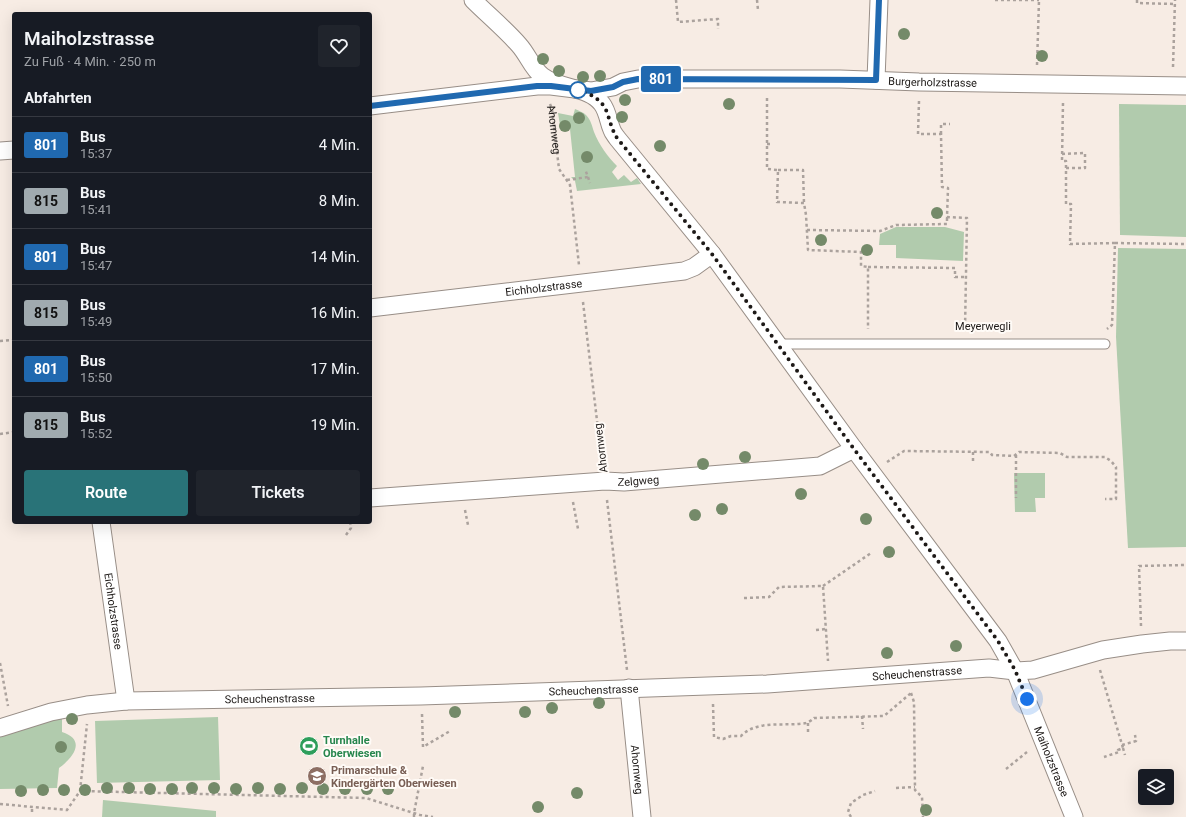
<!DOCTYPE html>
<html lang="de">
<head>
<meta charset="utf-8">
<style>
  :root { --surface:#171b24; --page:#20242c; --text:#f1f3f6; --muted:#9ea1a6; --line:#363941; --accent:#297378 }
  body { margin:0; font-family:Roboto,sans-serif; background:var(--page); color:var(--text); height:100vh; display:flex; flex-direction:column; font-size:15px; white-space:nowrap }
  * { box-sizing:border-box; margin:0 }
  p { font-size:13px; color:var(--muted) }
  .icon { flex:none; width:22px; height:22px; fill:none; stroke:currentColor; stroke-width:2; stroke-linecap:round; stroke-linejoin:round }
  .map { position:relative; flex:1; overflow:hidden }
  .details { position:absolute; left:12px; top:12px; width:360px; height:512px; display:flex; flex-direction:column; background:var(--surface); border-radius:4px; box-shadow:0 4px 16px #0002 }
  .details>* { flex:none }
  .badge { padding:0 8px; border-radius:3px; font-size:14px; line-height:26px }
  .buttons { position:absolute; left:1138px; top:769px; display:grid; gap:8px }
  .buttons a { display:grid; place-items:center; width:36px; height:36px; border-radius:4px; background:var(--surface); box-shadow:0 4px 16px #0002; font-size:20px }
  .you { position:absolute; width:20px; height:20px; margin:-10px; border:3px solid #fff; border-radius:50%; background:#1a73e8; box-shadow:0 0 0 6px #1a73e833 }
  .map>.badge { position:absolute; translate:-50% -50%; box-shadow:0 0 0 2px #fff }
  h2 { padding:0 12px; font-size:15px; line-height:36px }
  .round { display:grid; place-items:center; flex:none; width:42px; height:42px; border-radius:4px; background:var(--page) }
  .head { display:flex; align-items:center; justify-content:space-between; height:68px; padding:0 12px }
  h1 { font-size:19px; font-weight:600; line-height:30px }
  .button { display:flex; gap:8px; margin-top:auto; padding:8px 12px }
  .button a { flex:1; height:46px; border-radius:4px; background:var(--accent); color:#fff; font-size:16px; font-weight:600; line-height:46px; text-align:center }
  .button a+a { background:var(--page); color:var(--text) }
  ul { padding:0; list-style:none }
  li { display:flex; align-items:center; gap:12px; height:56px; padding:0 12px; border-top:1px solid var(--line) }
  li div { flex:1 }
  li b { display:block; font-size:15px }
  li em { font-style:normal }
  li .badge { min-width:44px; font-weight:700; text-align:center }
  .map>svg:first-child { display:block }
  .green { fill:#b1cbad }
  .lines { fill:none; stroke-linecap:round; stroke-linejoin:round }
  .service-casing { stroke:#988e87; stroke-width:11 }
  .minor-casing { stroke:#988e87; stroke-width:19 }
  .path { stroke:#aba29d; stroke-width:2.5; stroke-dasharray:3 3; stroke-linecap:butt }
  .service { stroke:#fff; stroke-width:9 }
  .minor { stroke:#fff; stroke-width:17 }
  .tree { fill:#748a69 }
  .line-casing { stroke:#fff; stroke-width:9 }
  .line { stroke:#2069b0; stroke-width:6 }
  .walk { stroke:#1d1917; stroke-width:4; stroke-dasharray:0 7.2 }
  .stop-dot { fill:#fff; stroke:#2069b0; stroke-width:2 }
  .labels { text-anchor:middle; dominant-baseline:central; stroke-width:4; stroke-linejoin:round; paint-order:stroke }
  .street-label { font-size:11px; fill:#1d1917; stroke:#fffbf7 }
  .leisure-label { font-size:11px; font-weight:bold; fill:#27864d; stroke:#fffbf7; text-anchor:start }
  .education-label { font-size:11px; font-weight:bold; fill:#785e54; stroke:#fffbf7; text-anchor:start }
</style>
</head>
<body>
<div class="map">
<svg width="1186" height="817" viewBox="0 0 1186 817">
  <rect width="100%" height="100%" fill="#f7ece4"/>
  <g class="green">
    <path d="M1119,104L1186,105V237L1120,235Z"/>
    <path d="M575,109C579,111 583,112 586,115C591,120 592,126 594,132C599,145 608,157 617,166L612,172L618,180L624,175L631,182L637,178L641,184L577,191L575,181L571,177H575L570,129L560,125L558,113L573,116Z"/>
    <path d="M896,227H945L964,232L963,261L896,258V245H879L880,234Z"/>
    <path d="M1118,248L1186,249V547L1128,548L1116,337Z"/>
    <path d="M1014,473H1045V498H1035L1036,512H1015Z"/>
    <path d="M218,717L220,780L97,783L95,721Z"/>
    <path d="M62,718V732C87,740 73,758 59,768L57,788L0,789V736L42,723Z"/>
    <path d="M103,800L216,811V817H102Z"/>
  </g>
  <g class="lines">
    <g class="service-casing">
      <path id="service" d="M777,344H1105"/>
    </g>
    <g class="minor-casing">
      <g id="minor">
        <path id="s2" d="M473,0C488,15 505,29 519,45C528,55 532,68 542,76C560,90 589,86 602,104C608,112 608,121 612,130C613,133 615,135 617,138L712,254L854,449L998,641L1015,671L1074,817"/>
        <path d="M876,80L879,0"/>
        <path id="s3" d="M370,106L537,86H551L591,91L613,87L623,82L638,79H840L919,82L1186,86"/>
        <path d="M0,151L14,150"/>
        <path id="s4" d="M370,308L684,271L694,267L712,254"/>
        <path id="s5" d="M370,498L605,481L624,482L820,466L854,449"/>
        <path id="s6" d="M101,522L126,701"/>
        <path id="s7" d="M629,688L642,817"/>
        <path id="s8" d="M0,728L51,712L87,705L126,701L421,696L767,684L989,668L1015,671L1033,670L1103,650L1142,644L1170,641H1186"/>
      </g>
    </g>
    <g class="path">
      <path d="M676,0L678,22L718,19V29"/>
      <path d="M757,0L758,10"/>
      <path d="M995,0H1039"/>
      <path d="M1137,0V3L1175,4"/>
      <path d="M1037,65L1039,0"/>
      <path d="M1173,67L1175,0"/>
      <path d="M767,98V169L778,170L777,202L804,203L806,215L808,250L861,252V266L868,267V329"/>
      <path d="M919,101L918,134H941L942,187L948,188L947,217L967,218L965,330"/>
      <path d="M1063,103L1062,161H1066V204H1071L1070,244L1115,243L1112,325L1107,329"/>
      <path id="s1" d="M550,104L552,109L559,169L570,185L579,265"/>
      <path d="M941,134V124H950"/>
      <path d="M767,144H773"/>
      <path d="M1062,154L1085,153V168H1066"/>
      <path d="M778,170H803L804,203"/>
      <path d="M588,177L590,183"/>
      <path d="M567,180L588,177L585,169"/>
      <path d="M807,230L880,231L896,225L947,224V217"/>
      <path d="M1115,243L1186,244"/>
      <path d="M868,267L955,268V277H966"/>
      <path d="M583,302L602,463"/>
      <path d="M0,341L14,340"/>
      <path d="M0,434L14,432"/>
      <path d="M973,452V464"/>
      <path d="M1016,455V498"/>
      <path d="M887,462L904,451L990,452L992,455L1014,456L1019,452L1060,453L1067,457H1105L1111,461L1116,467V499H1105"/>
      <path d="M607,500L627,670"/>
      <path d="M573,502L578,529"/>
      <path d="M465,510L468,525"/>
      <path d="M346,535L351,528L350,522"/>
      <path d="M823,586L871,553"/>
      <path d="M744,598L769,597L779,587L823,586L828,661"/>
      <path d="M1141,626L1139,566L1186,565"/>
      <path d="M816,630L826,629"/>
      <path d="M0,663L8,706"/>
      <path d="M1100,670L1123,748L1118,750L1119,752L1104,757"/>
      <path d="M911,693L914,702L915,790L922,797L923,817"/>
      <path d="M713,704L714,737L723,739L731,736H741C758,719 785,727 806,723C809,722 812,720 814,718L884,716L911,693"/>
      <path d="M422,714L423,747L450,731"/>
      <path d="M862,716L863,729"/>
      <path d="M808,723V732"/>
      <path d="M1122,745L1136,741L1135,735"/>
      <path d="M1123,748L1125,755"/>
      <path d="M1006,769L1027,752"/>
      <path d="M896,788L915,787"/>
      <path d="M80,791L87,724"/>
      <path d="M0,804L67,810L80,791L366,798L420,815L433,817"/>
      <path d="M32,812V806"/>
      <path d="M414,817V813L423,766"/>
      <path d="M851,817L848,812L851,803L863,795L875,791"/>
    </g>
    <use href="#service" class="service"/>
    <use href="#minor" class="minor"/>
  </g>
  <g class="tree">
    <circle cx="904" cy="34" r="6"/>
    <circle cx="1042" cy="56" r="6"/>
    <circle cx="543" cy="59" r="6"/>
    <circle cx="559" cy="71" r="6"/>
    <circle cx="600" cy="76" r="6"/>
    <circle cx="583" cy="77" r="6"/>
    <circle cx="625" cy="100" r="6"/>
    <circle cx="729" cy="104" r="6"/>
    <circle cx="622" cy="117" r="6"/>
    <circle cx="579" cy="118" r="6"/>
    <circle cx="565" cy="126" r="6"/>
    <circle cx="660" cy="146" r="6"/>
    <circle cx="587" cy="157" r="6"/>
    <circle cx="937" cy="213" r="6"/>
    <circle cx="821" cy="240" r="6"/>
    <circle cx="867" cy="250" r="6"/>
    <circle cx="745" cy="457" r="6"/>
    <circle cx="703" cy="464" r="6"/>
    <circle cx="801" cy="494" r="6"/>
    <circle cx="722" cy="509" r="6"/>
    <circle cx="695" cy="515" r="6"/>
    <circle cx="866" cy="519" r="6"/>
    <circle cx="889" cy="552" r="6"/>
    <circle cx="956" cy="646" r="6"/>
    <circle cx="887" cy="653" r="6"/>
    <circle cx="599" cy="703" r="6"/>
    <circle cx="552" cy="708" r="6"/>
    <circle cx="455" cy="712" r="6"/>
    <circle cx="525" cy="712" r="6"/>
    <circle cx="72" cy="719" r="6"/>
    <circle cx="61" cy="747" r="6"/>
    <circle cx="107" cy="788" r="6"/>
    <circle cx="129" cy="788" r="6"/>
    <circle cx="192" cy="788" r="6"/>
    <circle cx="214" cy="788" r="6"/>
    <circle cx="258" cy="788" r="6"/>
    <circle cx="302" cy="788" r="6"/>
    <circle cx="150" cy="789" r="6"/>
    <circle cx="172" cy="789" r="6"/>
    <circle cx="236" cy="789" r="6"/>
    <circle cx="280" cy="789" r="6"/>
    <circle cx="323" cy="789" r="6"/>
    <circle cx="345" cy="789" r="6"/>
    <circle cx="367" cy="789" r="6"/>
    <circle cx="388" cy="789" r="6"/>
    <circle cx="43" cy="790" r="6"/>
    <circle cx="64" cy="790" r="6"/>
    <circle cx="85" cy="790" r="6"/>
    <circle cx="21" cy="791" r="6"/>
    <circle cx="577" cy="793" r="6"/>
    <circle cx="538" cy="807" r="6"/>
    <circle cx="926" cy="810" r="6"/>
  </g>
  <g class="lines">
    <g class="line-casing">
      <path id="line" d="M370,106L537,86H551L591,91L613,87L623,82L638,79L876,80L879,0"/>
    </g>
    <use href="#line" class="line"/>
    <path class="walk" d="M578,90C589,93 601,99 606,110C610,120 611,128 617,138L712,254L854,449L998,641L1015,670L1027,699"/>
  </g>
  <defs>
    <g id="stadium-disc" transform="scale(1)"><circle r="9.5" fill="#2e9e5b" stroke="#fffbf7"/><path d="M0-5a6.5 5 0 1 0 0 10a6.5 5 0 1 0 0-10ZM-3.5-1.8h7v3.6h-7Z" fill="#fff"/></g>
    <g id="school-disc" transform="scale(1)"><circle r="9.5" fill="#8d6e63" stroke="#fffbf7"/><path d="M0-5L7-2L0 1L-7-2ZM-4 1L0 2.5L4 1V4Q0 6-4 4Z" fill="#fff"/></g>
  </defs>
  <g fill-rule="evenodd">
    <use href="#stadium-disc" x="309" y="746"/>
    <use href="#school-disc" x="317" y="776"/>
  </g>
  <circle class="stop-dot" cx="578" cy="90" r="8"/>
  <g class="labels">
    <g class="street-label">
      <text stroke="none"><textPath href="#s3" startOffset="566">Burgerholzstrasse</textPath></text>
      <text stroke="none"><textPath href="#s1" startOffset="26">Ahornweg</textPath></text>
      <text stroke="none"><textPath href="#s4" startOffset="175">Eichholzstrasse</textPath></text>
      <text x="983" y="326">Meyerwegli</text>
      <text transform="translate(601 448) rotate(-97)">Ahornweg</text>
      <text stroke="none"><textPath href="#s5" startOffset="269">Zelgweg</textPath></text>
      <text stroke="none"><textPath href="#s6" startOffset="90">Eichholzstrasse</textPath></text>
      <text stroke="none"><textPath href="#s8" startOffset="921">Scheuchenstrasse</textPath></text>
      <text stroke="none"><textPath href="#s8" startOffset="597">Scheuchenstrasse</textPath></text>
      <text stroke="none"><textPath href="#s8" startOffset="273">Scheuchenstrasse</textPath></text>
      <text stroke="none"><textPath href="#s2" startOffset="971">Maiholzstrasse</textPath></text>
      <text stroke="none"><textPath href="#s7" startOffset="82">Ahornweg</textPath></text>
    </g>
    <g class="leisure-label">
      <text x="323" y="740">Turnhalle<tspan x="323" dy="13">Oberwiesen</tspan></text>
    </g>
    <g class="education-label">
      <text x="331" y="770">Primarschule &amp;<tspan x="331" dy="13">Kindergärten Oberwiesen</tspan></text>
    </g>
  </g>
</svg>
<div class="buttons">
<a><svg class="icon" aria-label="layers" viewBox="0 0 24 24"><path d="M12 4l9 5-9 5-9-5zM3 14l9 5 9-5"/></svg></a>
</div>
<div class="you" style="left:1027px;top:699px"></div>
<b class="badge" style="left:661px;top:79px;background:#2069b0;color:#fff">801</b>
<section class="details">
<div class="head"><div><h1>Maiholzstrasse</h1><p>Zu Fuß · 4 Min. · 250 m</p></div><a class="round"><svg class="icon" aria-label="heart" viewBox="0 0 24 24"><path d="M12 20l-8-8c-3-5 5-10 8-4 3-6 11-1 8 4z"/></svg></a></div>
<h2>Abfahrten</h2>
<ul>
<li><span class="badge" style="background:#2069b0;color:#fff">801</span><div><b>Bus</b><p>15:37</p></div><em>4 Min.</em></li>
<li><span class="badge" style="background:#a0aaaf;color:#111">815</span><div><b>Bus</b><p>15:41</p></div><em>8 Min.</em></li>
<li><span class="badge" style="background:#2069b0;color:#fff">801</span><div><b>Bus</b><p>15:47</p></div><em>14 Min.</em></li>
<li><span class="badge" style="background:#a0aaaf;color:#111">815</span><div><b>Bus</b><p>15:49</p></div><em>16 Min.</em></li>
<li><span class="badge" style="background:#2069b0;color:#fff">801</span><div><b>Bus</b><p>15:50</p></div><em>17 Min.</em></li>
<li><span class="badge" style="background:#a0aaaf;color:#111">815</span><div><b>Bus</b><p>15:52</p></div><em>19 Min.</em></li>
</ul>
<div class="button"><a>Route</a><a>Tickets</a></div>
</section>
</div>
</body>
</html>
